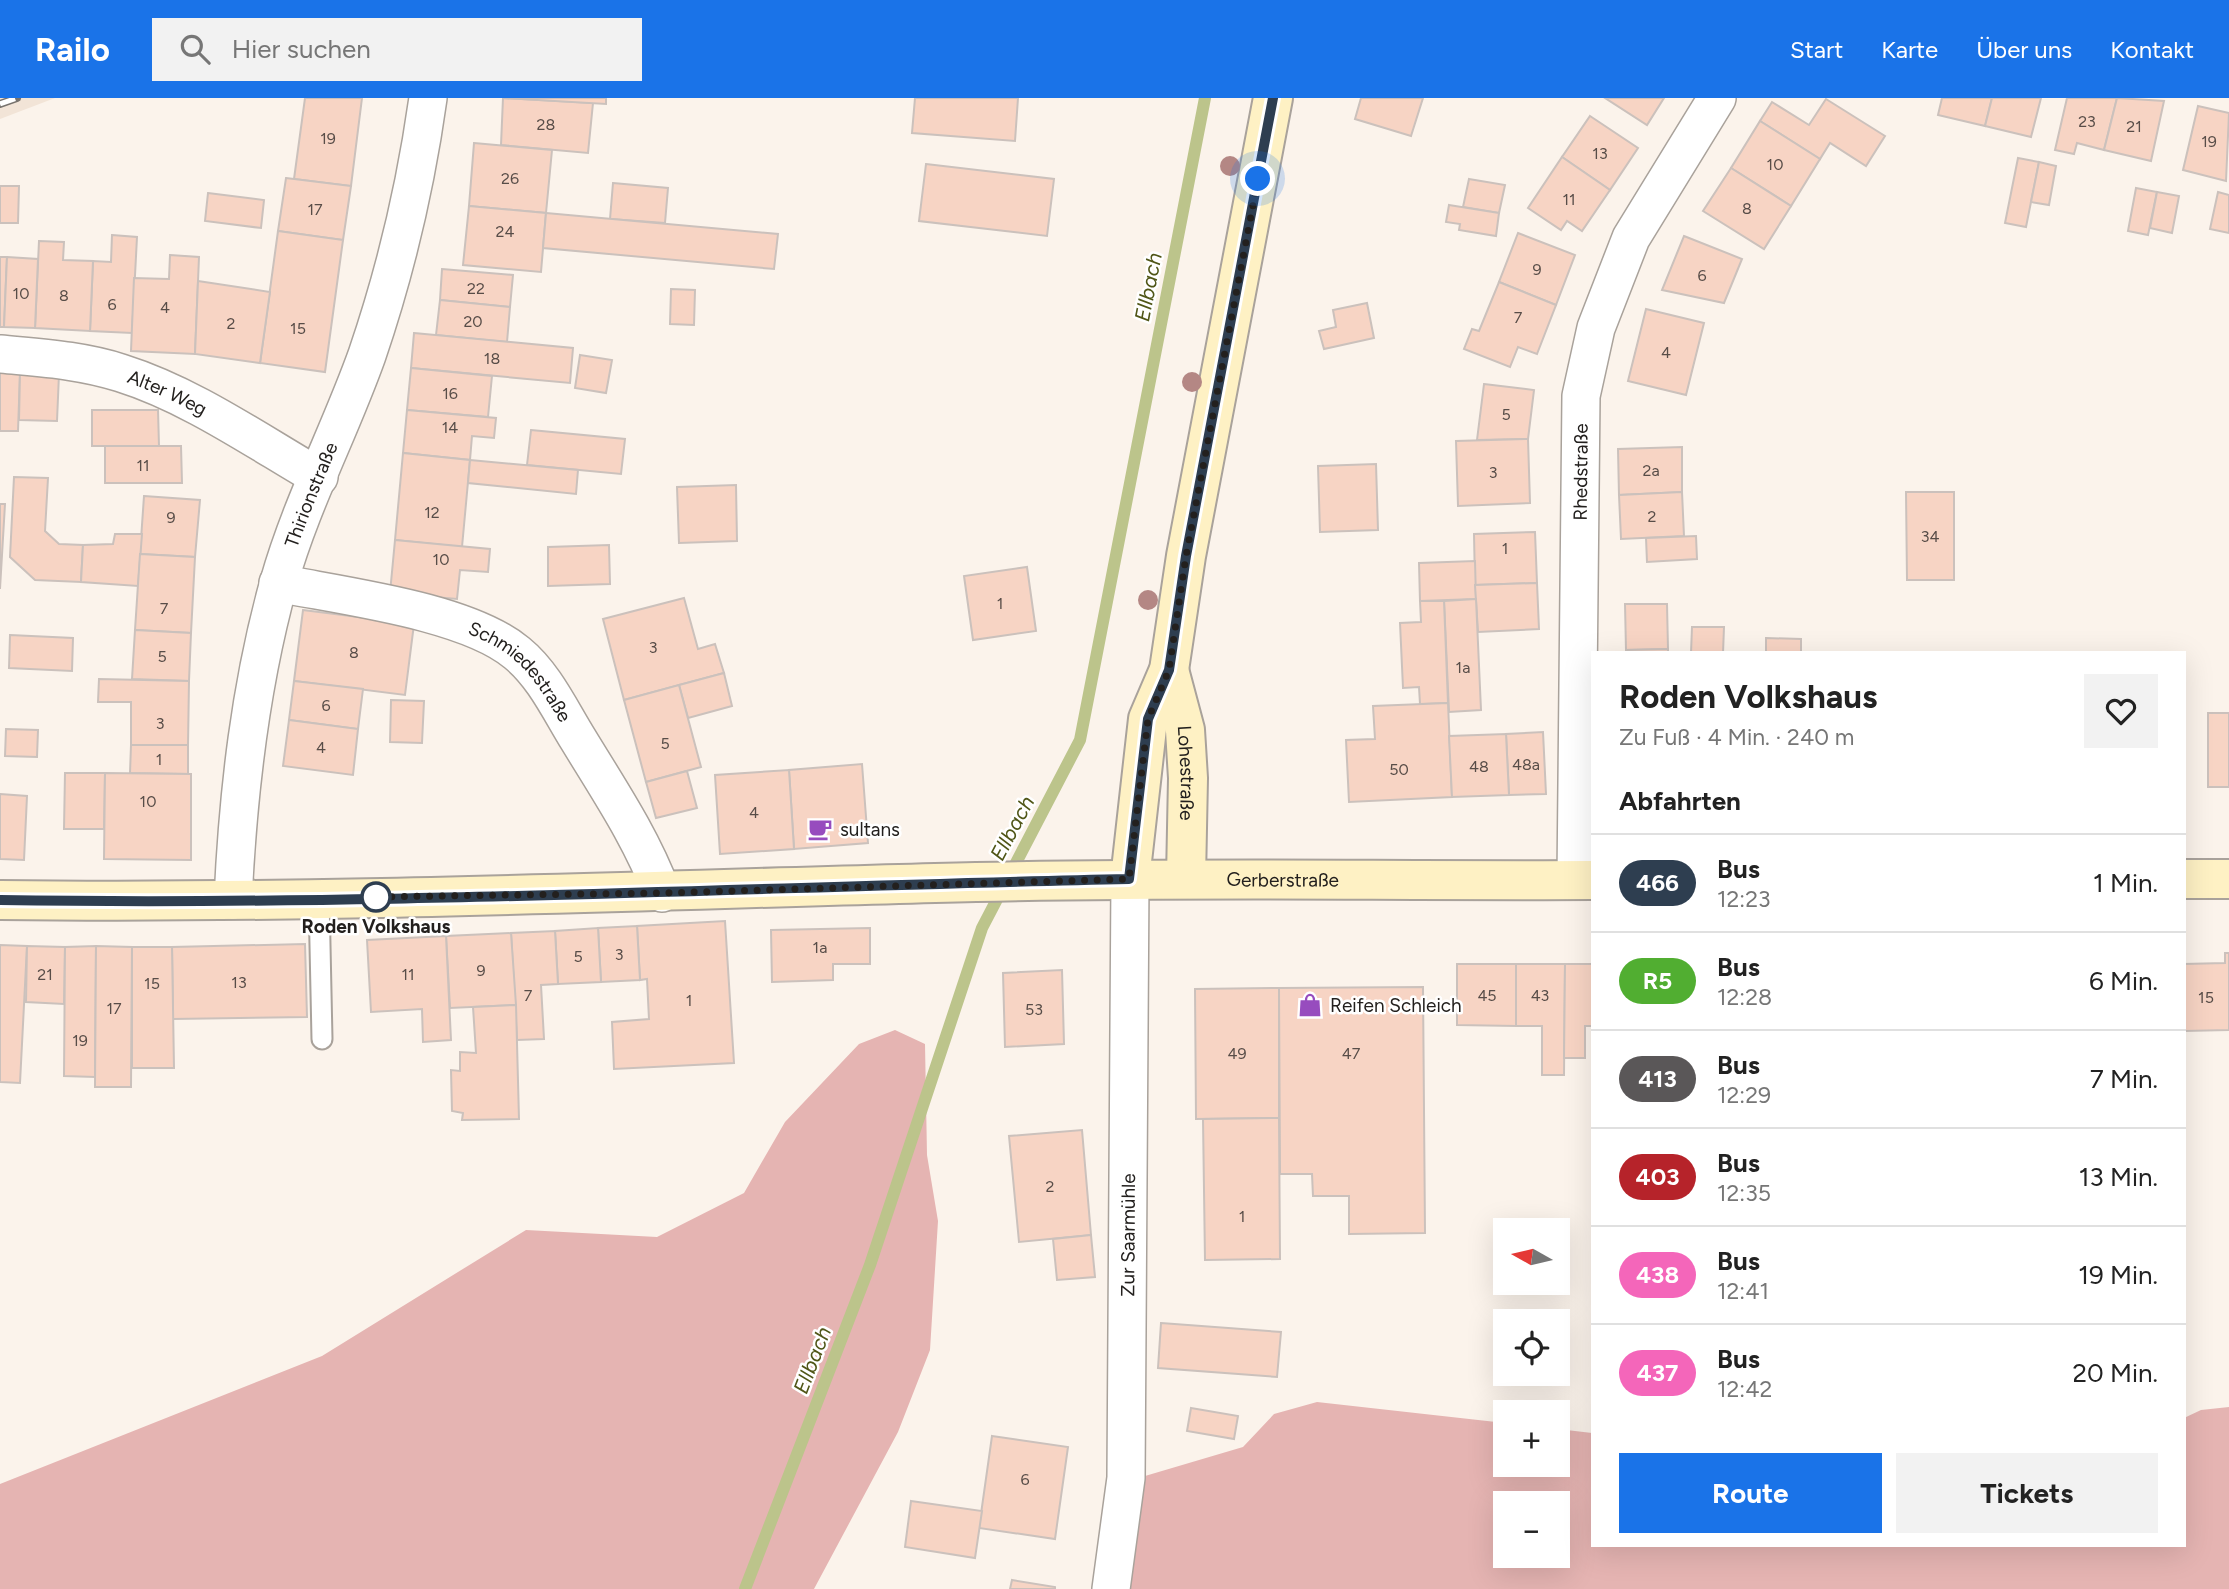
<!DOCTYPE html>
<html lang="de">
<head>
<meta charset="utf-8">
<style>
  :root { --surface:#fff; --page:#f2f2f2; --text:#222; --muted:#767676; --line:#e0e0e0; --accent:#1a73e8 }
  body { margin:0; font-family:Figtree,sans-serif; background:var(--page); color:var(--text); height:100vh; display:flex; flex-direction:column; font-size:26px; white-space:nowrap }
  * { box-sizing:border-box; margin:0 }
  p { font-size:23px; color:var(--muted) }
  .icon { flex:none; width:38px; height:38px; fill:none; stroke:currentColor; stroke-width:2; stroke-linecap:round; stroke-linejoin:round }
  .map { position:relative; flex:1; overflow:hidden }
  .drawer { position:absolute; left:1591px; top:553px; width:595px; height:896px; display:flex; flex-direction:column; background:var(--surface); border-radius:0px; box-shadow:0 7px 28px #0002 }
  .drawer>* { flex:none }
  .badge { padding:0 14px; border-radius:23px; font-size:24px; line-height:46px }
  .needle { width:46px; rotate:278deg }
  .buttons { position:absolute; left:1493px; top:1120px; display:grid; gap:14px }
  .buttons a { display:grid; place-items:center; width:77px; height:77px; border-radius:0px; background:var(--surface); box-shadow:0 7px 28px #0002; font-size:35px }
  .you { position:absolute; width:35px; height:35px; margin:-18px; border:5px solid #fff; border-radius:50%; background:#1a73e8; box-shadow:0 0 0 10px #1a73e833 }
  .map>.badge { position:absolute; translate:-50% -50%; box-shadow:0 0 0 4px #fff }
  h2 { padding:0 28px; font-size:26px; line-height:63px }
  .round { display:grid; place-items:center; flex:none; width:74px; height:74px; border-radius:0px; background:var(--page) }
  .summary { display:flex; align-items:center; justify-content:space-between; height:119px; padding:0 28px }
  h1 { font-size:33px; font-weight:700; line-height:52px }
  .button { display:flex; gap:14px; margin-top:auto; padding:14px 28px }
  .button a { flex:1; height:80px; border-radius:0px; background:var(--accent); color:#fff; font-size:28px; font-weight:700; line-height:80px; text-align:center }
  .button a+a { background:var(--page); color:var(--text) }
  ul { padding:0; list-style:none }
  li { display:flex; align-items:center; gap:21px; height:98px; padding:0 28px; border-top:2px solid var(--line) }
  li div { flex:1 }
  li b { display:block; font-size:26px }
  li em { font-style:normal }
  li .badge { min-width:77px; font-weight:700; text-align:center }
  header { display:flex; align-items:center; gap:42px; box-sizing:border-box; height:98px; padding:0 35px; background:var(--accent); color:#fff }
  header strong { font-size:33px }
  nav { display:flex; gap:38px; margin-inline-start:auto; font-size:24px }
  .search { width:490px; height:63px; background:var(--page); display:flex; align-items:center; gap:18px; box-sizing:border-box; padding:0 24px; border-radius:0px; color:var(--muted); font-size:26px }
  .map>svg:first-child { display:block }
  .built { fill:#f2e4d7 }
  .green { fill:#e5b4b2; fill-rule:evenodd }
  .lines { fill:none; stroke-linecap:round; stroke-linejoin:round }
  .stream { stroke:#bcc48b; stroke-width:12 }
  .building { fill:#f7d4c4; stroke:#cbc1bc; stroke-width:2 }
  .lane-casing { stroke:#a9a29b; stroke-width:23 }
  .street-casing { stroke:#a9a29b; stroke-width:40 }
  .secondary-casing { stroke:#a9a29b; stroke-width:42 }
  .lane { stroke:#fff; stroke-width:19 }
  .street { stroke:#fff; stroke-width:37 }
  .secondary { stroke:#fef1c4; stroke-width:38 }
  .rail-casing { stroke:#77726d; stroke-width:8 }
  .rail { stroke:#fff; stroke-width:5; stroke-dasharray:16; stroke-linecap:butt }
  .tree { fill:#b48784 }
  .line-casing { stroke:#fff; stroke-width:16 }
  .line { stroke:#2e3e50; stroke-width:10 }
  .walk { stroke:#23201e; stroke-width:7; stroke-dasharray:0 12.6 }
  .stop-dot { fill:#fff; stroke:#2e3e50; stroke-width:3.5 }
  .labels { text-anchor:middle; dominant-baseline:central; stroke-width:5; stroke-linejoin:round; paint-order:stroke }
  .number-label { font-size:16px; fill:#584d48 }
  .street-label { font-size:19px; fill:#23201e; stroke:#fff }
  .poi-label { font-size:19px; fill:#23201e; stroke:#fff; text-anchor:start }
  .stop-label { font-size:19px; font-weight:bold; fill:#23201e; stroke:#fff }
  .water-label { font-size:21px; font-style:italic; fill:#505617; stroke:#fff }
</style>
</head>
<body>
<header>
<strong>Railo</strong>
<div class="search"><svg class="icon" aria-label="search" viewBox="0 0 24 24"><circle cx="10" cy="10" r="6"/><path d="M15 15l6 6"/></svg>Hier suchen</div>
<nav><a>Start</a><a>Karte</a><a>Über uns</a><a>Kontakt</a></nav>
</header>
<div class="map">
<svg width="2229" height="1491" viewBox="0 0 2229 1491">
  <rect width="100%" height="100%" fill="#fbf3eb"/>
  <path class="built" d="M0,0H55L0,21Z"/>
  <g class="green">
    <path d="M895,932L925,946L927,1057L938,1123L930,1252L898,1334L814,1491H0V1386L322,1258L526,1132L657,1139L744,1095L785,1024L859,946Z"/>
    <path d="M1317,1304L1505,1325V1367H1558V1331L1592,1335V1447H2184V1320L2201,1312L2229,1309V1491H1130L1145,1378L1243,1349L1274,1316ZM1558,1405V1458H1505V1405Z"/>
  </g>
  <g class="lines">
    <path class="stream" d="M745,1491L870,1167L982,830L1080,642L1205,0"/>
  </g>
  <g class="building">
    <path d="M305,0H362L351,88L294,81Z"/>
    <path d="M503,0L593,5L588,55L501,47Z"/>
    <path d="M503,0H606V6Z"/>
    <path d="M915,0H1018L1015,43L912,35Z"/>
    <path d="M1361,0H1423L1411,38L1355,21Z"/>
    <path d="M1605,0H1664L1647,27Z"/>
    <path d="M1942,0H1992L1985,28L1938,17Z"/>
    <path d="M1992,0H2041L2031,39L1985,28Z"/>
    <path d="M2067,0H2117L2104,52L2077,45L2074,56L2055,52Z"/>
    <path d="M2117,0L2164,3L2151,63L2104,52Z"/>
    <path d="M1826,1L1885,38L1866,68L1830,45L1820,61L1760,23L1772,4L1809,27Z"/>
    <path d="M2198,8L2229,15L2226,83L2183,72Z"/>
    <path d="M1590,18L1638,50L1610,92L1562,59Z"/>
    <path d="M1760,23L1820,61L1791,108L1731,70Z"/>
    <path d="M474,45L552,52L546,115L469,108Z"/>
    <path d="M1562,59L1610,92L1582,133L1567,123L1561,132L1528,110Z"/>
    <path d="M2018,60L2039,64L2026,129L2005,125Z"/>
    <path d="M2039,64L2056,68L2049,107L2031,104Z"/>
    <path d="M926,66L1054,81L1047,138L919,123Z"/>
    <path d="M1731,70L1791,108L1764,151L1703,113Z"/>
    <path d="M286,80L351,88L343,142L278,133Z"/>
    <path d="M1469,81L1505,87L1499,115L1463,109Z"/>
    <path d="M613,85L668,90L665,125L610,121Z"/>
    <path d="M0,88H19L18,125H0Z"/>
    <path d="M2136,90L2157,94L2148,137L2128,133Z"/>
    <path d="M2157,94L2179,98L2172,135L2150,130Z"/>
    <path d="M2218,94L2229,97V135L2210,131Z"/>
    <path d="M208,95L264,102L261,130L205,123Z"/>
    <path d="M1449,107L1499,115L1496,138L1459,132L1460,126L1446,124Z"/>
    <path d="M469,108L546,115L541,174L463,167Z"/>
    <path d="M546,115L778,136L774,171L543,150Z"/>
    <path d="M278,133L343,142L325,274L260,265Z"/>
    <path d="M1518,135L1575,157L1556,207L1499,184Z"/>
    <path d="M112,137L137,139L132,235L90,233L93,163L111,164Z"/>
    <path d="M1684,138L1742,161L1724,205L1662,192Z"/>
    <path d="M39,143L64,144L63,162L93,163L90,233L35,230Z"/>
    <path d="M170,157L199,159L195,256L131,253L134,180L169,181Z"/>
    <path d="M0,159H7L4,229H0Z"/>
    <path d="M7,159L38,161L35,230L4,229Z"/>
    <path d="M442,171L513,177L510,209L440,202Z"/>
    <path d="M198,183L270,194L260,265L195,256Z"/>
    <path d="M1499,184L1556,207L1537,256L1518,249L1510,269L1464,251L1472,231L1479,233Z"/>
    <path d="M671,191L695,192L694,227L670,226Z"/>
    <path d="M440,202L510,209L507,244L436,237Z"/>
    <path d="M1367,205L1374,240L1324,251L1319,233L1336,229L1333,212Z"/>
    <path d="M1646,211L1704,225L1686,297L1628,283Z"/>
    <path d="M414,235L573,250L570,285L411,270Z"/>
    <path d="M580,257L612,262L606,295L575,290Z"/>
    <path d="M411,270L492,278L488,319L407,312Z"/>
    <path d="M0,274L20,275L18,333H0Z"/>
    <path d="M20,275L59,276L57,323L19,322Z"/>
    <path d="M1484,286L1534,292L1528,341L1477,342Z"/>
    <path d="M92,312H158L159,348H92Z"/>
    <path d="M407,312L496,320L494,340L472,338L470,362L403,355Z"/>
    <path d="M531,332L625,341L621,376L527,367Z"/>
    <path d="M1528,341L1530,405L1458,408L1456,343Z"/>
    <path d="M105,348H181L182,385H105Z"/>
    <path d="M1682,349V394L1619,397L1618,351Z"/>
    <path d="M403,355L470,362L462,449L395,442Z"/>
    <path d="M470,362L578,372L576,396L468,385Z"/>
    <path d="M1376,366L1378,432L1320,434L1318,368Z"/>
    <path d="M14,379L48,380L45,433L59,446L83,447L81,484L35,482L10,459Z"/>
    <path d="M736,387L737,443L679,445L677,389Z"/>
    <path d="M1682,394L1684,438L1621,441L1619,397Z"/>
    <path d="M1906,394H1954V482H1907Z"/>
    <path d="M144,398L200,402L195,459L140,456Z"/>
    <path d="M0,406H5L0,491Z"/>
    <path d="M1535,434L1537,485L1475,487L1474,436Z"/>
    <path d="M115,436H142L138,488L81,484L83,447L113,446Z"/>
    <path d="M1696,438L1697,461L1647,464L1646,440Z"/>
    <path d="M395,442L490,451L488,474L460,472L457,501L390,495Z"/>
    <path d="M609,447L610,486L548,488V449Z"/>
    <path d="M140,456L195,459L191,535L135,532Z"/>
    <path d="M1475,463L1476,501L1420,503L1419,465Z"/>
    <path d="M1027,469L1036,533L973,542L964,478Z"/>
    <path d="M1537,485L1539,531L1478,534L1475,487Z"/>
    <path d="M684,500L698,551L715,546L724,575L624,602L603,521Z"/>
    <path d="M1476,501L1481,612L1449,614L1444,503Z"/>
    <path d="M1420,503H1444L1448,605L1420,606L1419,589L1403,590L1400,525L1421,524Z"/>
    <path d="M1625,506H1667L1668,551L1626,552Z"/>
    <path d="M303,512L414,526L405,597L294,583Z"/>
    <path d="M1692,529H1724L1723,555H1691Z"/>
    <path d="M135,532L191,535L189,583L132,581Z"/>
    <path d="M10,537L73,540L72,573L9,570Z"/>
    <path d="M1766,540L1801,541V555H1766Z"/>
    <path d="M1668,551V555H1626V552Z"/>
    <path d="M724,575L732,608L688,620L679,587Z"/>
    <path d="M99,581L189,583L188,647H131V604H98Z"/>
    <path d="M294,583L363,591L358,631L289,622Z"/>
    <path d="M679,587L701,669L646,684L624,602Z"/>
    <path d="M391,602L424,603L422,645L390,644Z"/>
    <path d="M1448,605L1452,699L1349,704L1346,642L1375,641L1373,608Z"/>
    <rect x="2208" y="615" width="21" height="74"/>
    <path d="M289,622L358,631L353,677L283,668Z"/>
    <path d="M6,631L38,632L37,659L5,658Z"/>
    <path d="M1543,634L1546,696L1509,697L1506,636Z"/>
    <path d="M1506,636L1509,697L1452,699L1449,638Z"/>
    <path d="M131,647H188V676L130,675Z"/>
    <path d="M862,666L868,745L794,751L789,672Z"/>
    <path d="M789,672L794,751L720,756L715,677Z"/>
    <path d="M687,673L697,710L656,720L646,684Z"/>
    <path d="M65,675H105L104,731H64Z"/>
    <path d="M105,675L191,676V762L104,761Z"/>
    <path d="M0,696L27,698L24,762L0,761Z"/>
    <path d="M725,823L734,965L614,971L612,924L649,921L647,881L640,882L637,828Z"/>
    <path d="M637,828L640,882L601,884L598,830Z"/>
    <path d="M598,830L601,884L558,886L555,833Z"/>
    <path d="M870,830V866H833V882L772,884L771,832Z"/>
    <path d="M555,833L558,886L541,887L544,941L517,942L511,835Z"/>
    <path d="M511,835L516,907L450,910L446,838Z"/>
    <path d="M446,838L451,942L423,944L422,911L371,914L367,842Z"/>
    <path d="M305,846L307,919L173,921L172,849Z"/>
    <path d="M0,847L27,848L20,985L0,984Z"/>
    <path d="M27,848L65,849L64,906L26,904Z"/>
    <path d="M96,848L95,979L64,978L65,849Z"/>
    <path d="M96,848L132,849L131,989H95Z"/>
    <path d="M132,849H172L174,970H132Z"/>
    <path d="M2225,855H2229V932L2184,933V866L2225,865Z"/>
    <path d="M1457,866H1516V928L1457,927Z"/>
    <path d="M1516,866H1565L1564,977H1542V928H1516Z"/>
    <path d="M1565,866H1592V928H1585V960H1564Z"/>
    <path d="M1062,872L1064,946L1005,949L1003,875Z"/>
    <path d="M1423,889L1425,1135L1349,1136V1098H1313L1312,1076H1280L1279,890Z"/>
    <path d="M1279,890V1020L1196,1021L1195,891Z"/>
    <path d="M516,907L519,1021L462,1022L463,1015L452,1013L451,972L460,973V954L476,955L473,909Z"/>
    <path d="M1279,1020L1280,1161L1205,1162L1203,1021Z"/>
    <path d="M1082,1032L1091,1137L1019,1144L1009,1038Z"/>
    <path d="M1091,1137L1095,1179L1057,1182L1053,1141Z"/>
    <path d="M1161,1225L1281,1234L1277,1279L1158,1270Z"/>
    <path d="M1191,1310L1238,1318L1234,1341L1187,1333Z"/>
    <path d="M992,1338L1068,1349L1055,1441L979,1430Z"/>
    <path d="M911,1403L982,1413L975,1460L905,1449Z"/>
    <path d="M1012,1482L1055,1489V1491H1010Z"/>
  </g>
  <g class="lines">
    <g class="lane-casing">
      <path id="lane" d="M319,800L322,941"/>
    </g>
    <g class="street-casing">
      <g id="street">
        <path id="s1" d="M0,256C41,260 81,262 121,275C191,297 255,342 319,379"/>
        <path id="s2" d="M278,485C343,498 467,513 517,555C544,577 560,612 578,641C609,692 641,739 662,795"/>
        <path id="s3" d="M1576,782L1581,298L1596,230L1631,140L1717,0"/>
        <path id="s4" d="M233,802C238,694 250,588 279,484C301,406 340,333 367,257C395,175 416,86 428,0"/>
        <path id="s5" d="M1111,1491L1126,1380L1130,781"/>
      </g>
    </g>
    <g class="secondary-casing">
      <g id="secondary">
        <path id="s6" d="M1169,572L1185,632L1188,680L1186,780"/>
        <path d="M1130,781L1148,621L1169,572L1186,458L1273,0"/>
        <path d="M2184,781H2229"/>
        <path id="s7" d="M0,802C326,806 651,792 976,784C1182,779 1387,783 1592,782"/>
      </g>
    </g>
    <use href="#lane" class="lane"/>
    <use href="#street" class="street"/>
    <use href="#secondary" class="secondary"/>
    <g class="rail-casing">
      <path id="rail" d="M0,6L17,0"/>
    </g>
    <use href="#rail" class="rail"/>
  </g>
  <g class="tree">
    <circle cx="1230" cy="68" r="10"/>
    <circle cx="1192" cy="284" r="10"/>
    <circle cx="1148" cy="502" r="10"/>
  </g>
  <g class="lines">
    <g class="line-casing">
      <path id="line" d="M0,802C376,808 753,789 1129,781L1148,621L1169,572L1186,458L1273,0"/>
    </g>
    <use href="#line" class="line"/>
    <path class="walk" d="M376,799H365L662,795L1129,781L1148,621L1169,572L1186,458L1258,81"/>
  </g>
  <defs>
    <g id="cafe-bare" transform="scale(1.89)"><path d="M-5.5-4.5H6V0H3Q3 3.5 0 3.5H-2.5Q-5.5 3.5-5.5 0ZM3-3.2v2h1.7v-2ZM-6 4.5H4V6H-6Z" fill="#974cbe" stroke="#fff" stroke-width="2.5" paint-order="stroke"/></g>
    <g id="shop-bare" transform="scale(1.89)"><path d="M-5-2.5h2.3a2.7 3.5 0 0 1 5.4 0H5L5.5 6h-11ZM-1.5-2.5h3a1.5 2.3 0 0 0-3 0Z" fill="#974cbe" stroke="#fff" stroke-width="2.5" paint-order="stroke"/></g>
  </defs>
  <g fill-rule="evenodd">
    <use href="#cafe-bare" x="820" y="731"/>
    <use href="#shop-bare" x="1310" y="907"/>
  </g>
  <circle class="stop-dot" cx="376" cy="799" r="14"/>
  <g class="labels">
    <g class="number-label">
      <text x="2087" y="23">23</text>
      <text x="546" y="26">28</text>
      <text x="2134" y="28">21</text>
      <text x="328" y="40">19</text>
      <text x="2209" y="43">19</text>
      <text x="1600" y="55">13</text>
      <text x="1775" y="66">10</text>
      <text x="510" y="80">26</text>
      <text x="1569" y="101">11</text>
      <text x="1747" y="110">8</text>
      <text x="315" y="111">17</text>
      <text x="505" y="133">24</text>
      <text x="1537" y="171">9</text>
      <text x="1702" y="177">6</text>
      <text x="476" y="190">22</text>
      <text x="21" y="195">10</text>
      <text x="64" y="197">8</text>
      <text x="112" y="206">6</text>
      <text x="165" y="209">4</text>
      <text x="1518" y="219">7</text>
      <text x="473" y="223">20</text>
      <text x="231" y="225">2</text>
      <text x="298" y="230">15</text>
      <text x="1666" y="254">4</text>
      <text x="492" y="260">18</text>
      <text x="450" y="295">16</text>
      <text x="1506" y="316">5</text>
      <text x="450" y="329">14</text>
      <text x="143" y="367">11</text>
      <text x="1651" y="372">2a</text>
      <text x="1493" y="374">3</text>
      <text x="432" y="414">12</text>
      <text x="1652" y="418">2</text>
      <text x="171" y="419">9</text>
      <text x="1930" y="438">34</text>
      <text x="1505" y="450">1</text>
      <text x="441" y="461">10</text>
      <text x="1000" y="505">1</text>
      <text x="164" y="510">7</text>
      <text x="653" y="549">3</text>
      <text x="354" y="554">8</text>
      <text x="162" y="558">5</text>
      <text x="1463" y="569">1a</text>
      <text x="326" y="607">6</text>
      <text x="160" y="625">3</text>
      <text x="665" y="645">5</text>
      <text x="321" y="649">4</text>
      <text x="159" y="661">1</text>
      <text x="1526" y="666">48a</text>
      <text x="1479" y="668">48</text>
      <text x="1399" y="671">50</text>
      <text x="148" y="703">10</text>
      <text x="754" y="714">4</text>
      <text x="820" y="849">1a</text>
      <text x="619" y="856">3</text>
      <text x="578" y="858">5</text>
      <text x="481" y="872">9</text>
      <text x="45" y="876">21</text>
      <text x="408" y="876">11</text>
      <text x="239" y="884">13</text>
      <text x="152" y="885">15</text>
      <text x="528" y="897">7</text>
      <text x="1487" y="897">45</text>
      <text x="1540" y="897">43</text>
      <text x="2206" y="899">15</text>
      <text x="689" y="902">1</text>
      <text x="114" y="910">17</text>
      <text x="1034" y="911">53</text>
      <text x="80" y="942">19</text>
      <text x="1237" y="955">49</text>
      <text x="1351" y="955">47</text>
      <text x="1050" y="1088">2</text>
      <text x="1242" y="1118">1</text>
      <text x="1025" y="1381">6</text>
    </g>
    <g class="street-label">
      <text stroke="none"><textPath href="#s1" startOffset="173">Alter Weg</textPath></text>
      <text stroke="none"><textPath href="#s3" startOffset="408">Rhedstraße</textPath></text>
      <text stroke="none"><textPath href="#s4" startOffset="415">Thirionstraße</textPath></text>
      <text stroke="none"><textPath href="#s2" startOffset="266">Schmiedestraße</textPath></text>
      <text stroke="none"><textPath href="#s6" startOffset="105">Lohestraße</textPath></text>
      <text stroke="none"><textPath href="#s7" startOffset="1283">Gerberstraße</textPath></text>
      <text stroke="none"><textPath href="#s5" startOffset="355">Zur Saarmühle</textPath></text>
    </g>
    <g class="poi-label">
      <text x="840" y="731">sultans</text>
      <text x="1330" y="907">Reifen Schleich</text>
    </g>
    <g class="stop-label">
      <text x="376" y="828">Roden Volkshaus</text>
    </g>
    <g class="water-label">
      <text transform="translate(1148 189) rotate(-79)">Ellbach</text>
      <text transform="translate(1012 730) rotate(-62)">Ellbach</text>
      <text transform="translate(812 1262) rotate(-69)">Ellbach</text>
    </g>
  </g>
</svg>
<div class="buttons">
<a><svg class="needle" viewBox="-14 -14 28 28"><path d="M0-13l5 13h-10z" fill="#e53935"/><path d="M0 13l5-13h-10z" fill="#767676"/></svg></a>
<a><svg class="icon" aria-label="locate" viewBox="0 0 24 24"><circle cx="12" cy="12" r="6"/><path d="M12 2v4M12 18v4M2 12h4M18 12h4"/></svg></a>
<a>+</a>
<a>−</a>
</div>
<div class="you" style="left:1258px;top:81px"></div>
<section class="drawer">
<div class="summary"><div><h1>Roden Volkshaus</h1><p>Zu Fuß · 4 Min. · 240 m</p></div><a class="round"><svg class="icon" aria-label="heart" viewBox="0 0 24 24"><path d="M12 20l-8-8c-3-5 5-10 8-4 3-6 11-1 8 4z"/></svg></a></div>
<h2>Abfahrten</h2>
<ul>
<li><span class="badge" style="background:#2e3e50;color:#fff">466</span><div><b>Bus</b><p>12:23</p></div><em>1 Min.</em></li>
<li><span class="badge" style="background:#51ae31;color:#fff">R5</span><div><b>Bus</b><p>12:28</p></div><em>6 Min.</em></li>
<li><span class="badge" style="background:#5a5758;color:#fff">413</span><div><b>Bus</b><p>12:29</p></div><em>7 Min.</em></li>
<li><span class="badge" style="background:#b6232a;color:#fff">403</span><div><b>Bus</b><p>12:35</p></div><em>13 Min.</em></li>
<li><span class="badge" style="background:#f466ba;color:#fff">438</span><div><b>Bus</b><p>12:41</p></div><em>19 Min.</em></li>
<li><span class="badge" style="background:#f466ba;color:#fff">437</span><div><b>Bus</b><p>12:42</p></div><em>20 Min.</em></li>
</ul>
<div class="button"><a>Route</a><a>Tickets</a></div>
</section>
</div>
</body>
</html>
